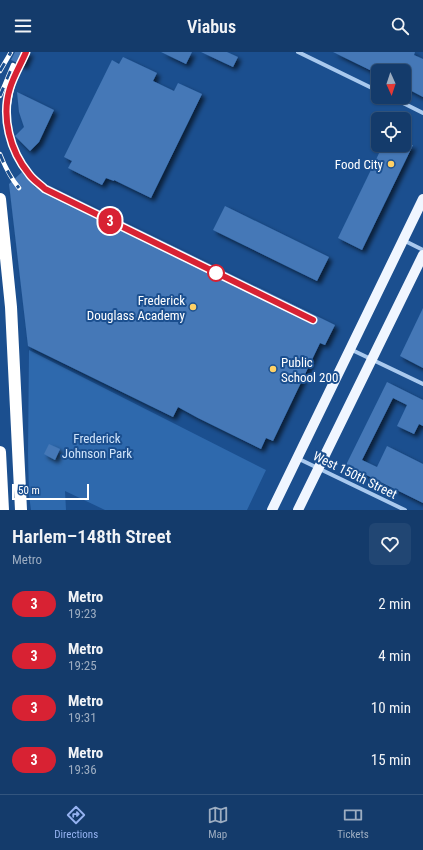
<!DOCTYPE html>
<html lang="en">
<head>
<meta charset="utf-8">
<style>
  :root { --surface:#143b6b; --page:#214673; --text:#f1f3f6; --muted:#9dadc1; --line:#33557e; --accent:#95b2f1 }
  body { margin:0; font-family:"Roboto Condensed",sans-serif; background:var(--page); color:var(--text); height:100vh; display:flex; flex-direction:column; font-size:15px; white-space:nowrap }
  * { box-sizing:border-box; margin:0 }
  p { font-size:13px; color:var(--muted) }
  .icon { flex:none; width:22px; height:22px; fill:none; stroke:currentColor; stroke-width:2; stroke-linecap:round; stroke-linejoin:round }
  .map { position:relative; height:458px; overflow:hidden }
  .details { display:flex; flex-direction:column; background:var(--surface); flex:1 }
  .details>* { flex:none }
  .badge { padding:0 8px; border-radius:13px; font-size:14px; line-height:26px }
  .needle { width:26px; rotate:177deg }
  .tools { position:absolute; left:371px; top:12px; display:grid; gap:8px }
  .tools a { display:grid; place-items:center; width:40px; height:40px; border-radius:6px; background:var(--surface); box-shadow:0 1px 3px #0004,0 0 0 1px var(--line); font-size:20px }
  .scale { position:absolute; left:12px; bottom:10px; width:77px; box-sizing:border-box; padding-left:4px; border:2px solid #fff; border-top:0; font-size:11px; line-height:14px; white-space:nowrap; color:#fff; -webkit-text-stroke:3px #1b4f8f; paint-order:stroke }
  .map>.badge { position:absolute; translate:-50% -50%; box-shadow:0 0 0 2px #fff }
  .round { display:grid; place-items:center; flex:none; width:42px; height:42px; border-radius:6px; background:var(--page) }
  .summary { display:flex; align-items:center; justify-content:space-between; height:68px; padding:0 12px }
  h1 { font-size:19px; font-weight:600; line-height:30px }
  ul { padding:0; list-style:none }
  li { display:flex; align-items:center; gap:12px; height:52px; padding:0 12px }
  li div { flex:1 }
  li b { display:block; font-size:15px }
  li em { font-style:normal }
  li .badge { min-width:44px; font-weight:700; text-align:center }
  header { display:flex; justify-content:space-between; align-items:center; height:52px; padding:0 12px; background:var(--surface); font-size:18px; font-weight:600 }
  .dock { display:flex; justify-content:space-around; align-items:center; height:56px; border-top:1px solid var(--line); background:var(--surface); font-size:11px; color:var(--muted) }
  .dock a { display:grid; justify-items:center; gap:2px }
  .dock .current { color:var(--accent) }
  .map>svg:first-child { display:block }
  .green { fill:#2e69ad }
  .building { fill:#4478b7; filter:url(#shadow) }
  .lines { fill:none; stroke-linecap:round; stroke-linejoin:round }
  .street { stroke:#a9c9ee; stroke-width:4 }
  .primary { stroke:#f0f6ff; stroke-width:10 }
  .highway { stroke:#fff; stroke-width:12 }
  .rail-casing { stroke:#fff; stroke-width:4.5 }
  .rail { stroke:#1b4f8f; stroke-width:3; stroke-dasharray:9; stroke-linecap:butt }
  .line-casing { stroke:#fff; stroke-width:9 }
  .line { stroke:#d82233; stroke-width:6 }
  .poi-dot { fill:#ffd166; stroke:#1b4f8f; stroke-width:1.5 }
  .stop-dot { fill:#fff; stroke:#d82233; stroke-width:2 }
  .labels { text-anchor:middle; dominant-baseline:central; stroke-width:4; stroke-linejoin:round; paint-order:stroke }
  .poi-label { font-size:13px; fill:#fff; stroke:#1b4f8f; text-anchor:end }
  .park-label { font-size:13px; fill:#cfe3fa; stroke:#1b4f8f }
  .street-label { font-size:13px; fill:#fff; stroke:#1b4f8f }
</style>
</head>
<body>
<header><svg class="icon" aria-label="menu" viewBox="0 0 24 24"><path d="M4 6h16M4 12h16M4 18h16"/></svg>Viabus<svg class="icon" aria-label="search" viewBox="0 0 24 24"><circle cx="10" cy="10" r="6"/><path d="M15 15l6 6"/></svg></header>
<div class="map">
<svg width="423" height="458" viewBox="0 0 423 458">
  <defs>
    <filter id="shadow"><feDropShadow dx="3.5" dy="3.5" stdDeviation="2" flood-color="#0009"/></filter>
  </defs>
  <rect width="100%" height="100%" fill="#1b4f8f"/>
  <path class="green" d="M29,298L266,418L247,458H105L65,439L66,458H31L29,443L28,402Z"/>
  <g class="building">
    <path d="M15,0H30L24,14L11,8Z"/>
    <path d="M161,0H192L186,12Z"/>
    <path d="M201,0H227L238,5L233,15Z"/>
    <path d="M333,0H415L414,3L423,7V45L404,35V19H378V22Z"/>
    <path d="M123,5L157,21L153,29L174,39L178,31L202,42L151,146L114,128V129L106,126L102,133L68,116L72,109L64,105L112,8L119,12Z"/>
    <path d="M17,40L54,58L39,90L30,99L15,84L24,75L19,60Z"/>
    <path d="M383,93H413L362,198L338,186Z"/>
    <path d="M22,120L35,135L45,140L48,133L335,273L325,293L320,291L273,389L266,386L261,397L198,366L178,355L173,365L28,294L9,132Z"/>
    <path d="M225,154L329,205L317,229L213,178Z"/>
    <path d="M423,256V316L400,304Z"/>
    <path d="M387,330L423,348V374L419,372L414,382L397,374L407,353L393,346L362,408L377,415L387,394L423,412V451L346,413Z"/>
    <path d="M49,392L60,397L55,408L44,402Z"/>
  </g>
  <g class="lines">
    <g class="street">
      <path d="M298,0L378,39"/>
      <path d="M391,45L423,61"/>
      <path d="M403,188L423,198"/>
      <path d="M350,297L423,332"/>
      <path d="M297,406L405,458"/>
    </g>
    <g class="primary">
      <path d="M272,458L423,147"/>
      <path d="M298,458L423,203"/>
    </g>
    <g class="highway">
      <path d="M0,147L11,255L21,458"/>
      <path d="M0,400L3,458"/>
    </g>
    <g class="rail-casing">
      <g id="rail">
        <path d="M19,15C0,61 5,104 45,137"/>
        <path d="M0,19L11,0"/>
        <path d="M0,44L13,13"/>
        <path d="M0,102C5,115 10,125 19,136"/>
      </g>
    </g>
    <use href="#rail" class="rail"/>
  </g>
  <g class="lines">
    <g class="line-casing">
      <path id="line" d="M26,0C21,12 14,23 10,36C1,65 10,99 29,122C33,128 40,132 45,137L313,268"/>
    </g>
    <use href="#line" class="line"/>
  </g>
  <g class="poi-dot">
    <circle cx="391" cy="112" r="4"/>
    <circle cx="193" cy="255" r="4"/>
    <circle cx="273" cy="317" r="4"/>
  </g>
  <circle class="stop-dot" cx="216" cy="221" r="8"/>
  <g class="labels">
    <g class="poi-label">
      <text x="383" y="112">Food City</text>
      <text x="185" y="248">Frederick<tspan x="185" dy="15">Douglass Academy</tspan></text>
      <text x="281" y="310" text-anchor="start">Public<tspan x="281" dy="15">School 200</tspan></text>
    </g>
    <g class="park-label">
      <text x="97" y="386">Frederick<tspan x="97" dy="15">Johnson Park</tspan></text>
    </g>
    <g class="street-label">
      <text transform="translate(355 423) rotate(26)">West 150th Street</text>
    </g>
  </g>
</svg>
<div class="tools">
<a><svg class="needle" viewBox="-14 -14 28 28"><path d="M0-13l5 13h-10z" fill="#e53935"/><path d="M0 13l5-13h-10z" fill="#9dadc1"/></svg></a>
<a><svg class="icon" aria-label="locate" viewBox="0 0 24 24"><circle cx="12" cy="12" r="6"/><path d="M12 2v4M12 18v4M2 12h4M18 12h4"/></svg></a>
</div>
<div class="scale">50 m</div>
<b class="badge" style="left:110px;top:169px;background:#d82233;color:#fff">3</b>
</div>
<section class="details">
<div class="summary"><div><h1>Harlem–148th Street</h1><p>Metro</p></div><a class="round"><svg class="icon" aria-label="heart" viewBox="0 0 24 24"><path d="M12 20l-8-8c-3-5 5-10 8-4 3-6 11-1 8 4z"/></svg></a></div>
<ul>
<li><span class="badge" style="background:#d82233;color:#fff">3</span><div><b>Metro</b><p>19:23</p></div><em>2 min</em></li>
<li><span class="badge" style="background:#d82233;color:#fff">3</span><div><b>Metro</b><p>19:25</p></div><em>4 min</em></li>
<li><span class="badge" style="background:#d82233;color:#fff">3</span><div><b>Metro</b><p>19:31</p></div><em>10 min</em></li>
<li><span class="badge" style="background:#d82233;color:#fff">3</span><div><b>Metro</b><p>19:36</p></div><em>15 min</em></li>
</ul>
</section>
<nav class="dock">
<a class="current"><svg class="icon" aria-label="directions" viewBox="0 0 24 24"><path d="M12 3l9 9-9 9-9-9zM9 14v-3h6M13 9l2 2-2 2"/></svg>Directions</a>
<a><svg class="icon" aria-label="map" viewBox="0 0 24 24"><path d="M3 6l6-2 6 2 6-2v14l-6 2-6-2-6 2zM9 4v14M15 6v14"/></svg>Map</a>
<a><svg class="icon" aria-label="tickets" viewBox="0 0 24 24"><path d="M3 7h18v10H3zM15 7v10"/></svg>Tickets</a>
</nav>
</body>
</html>
